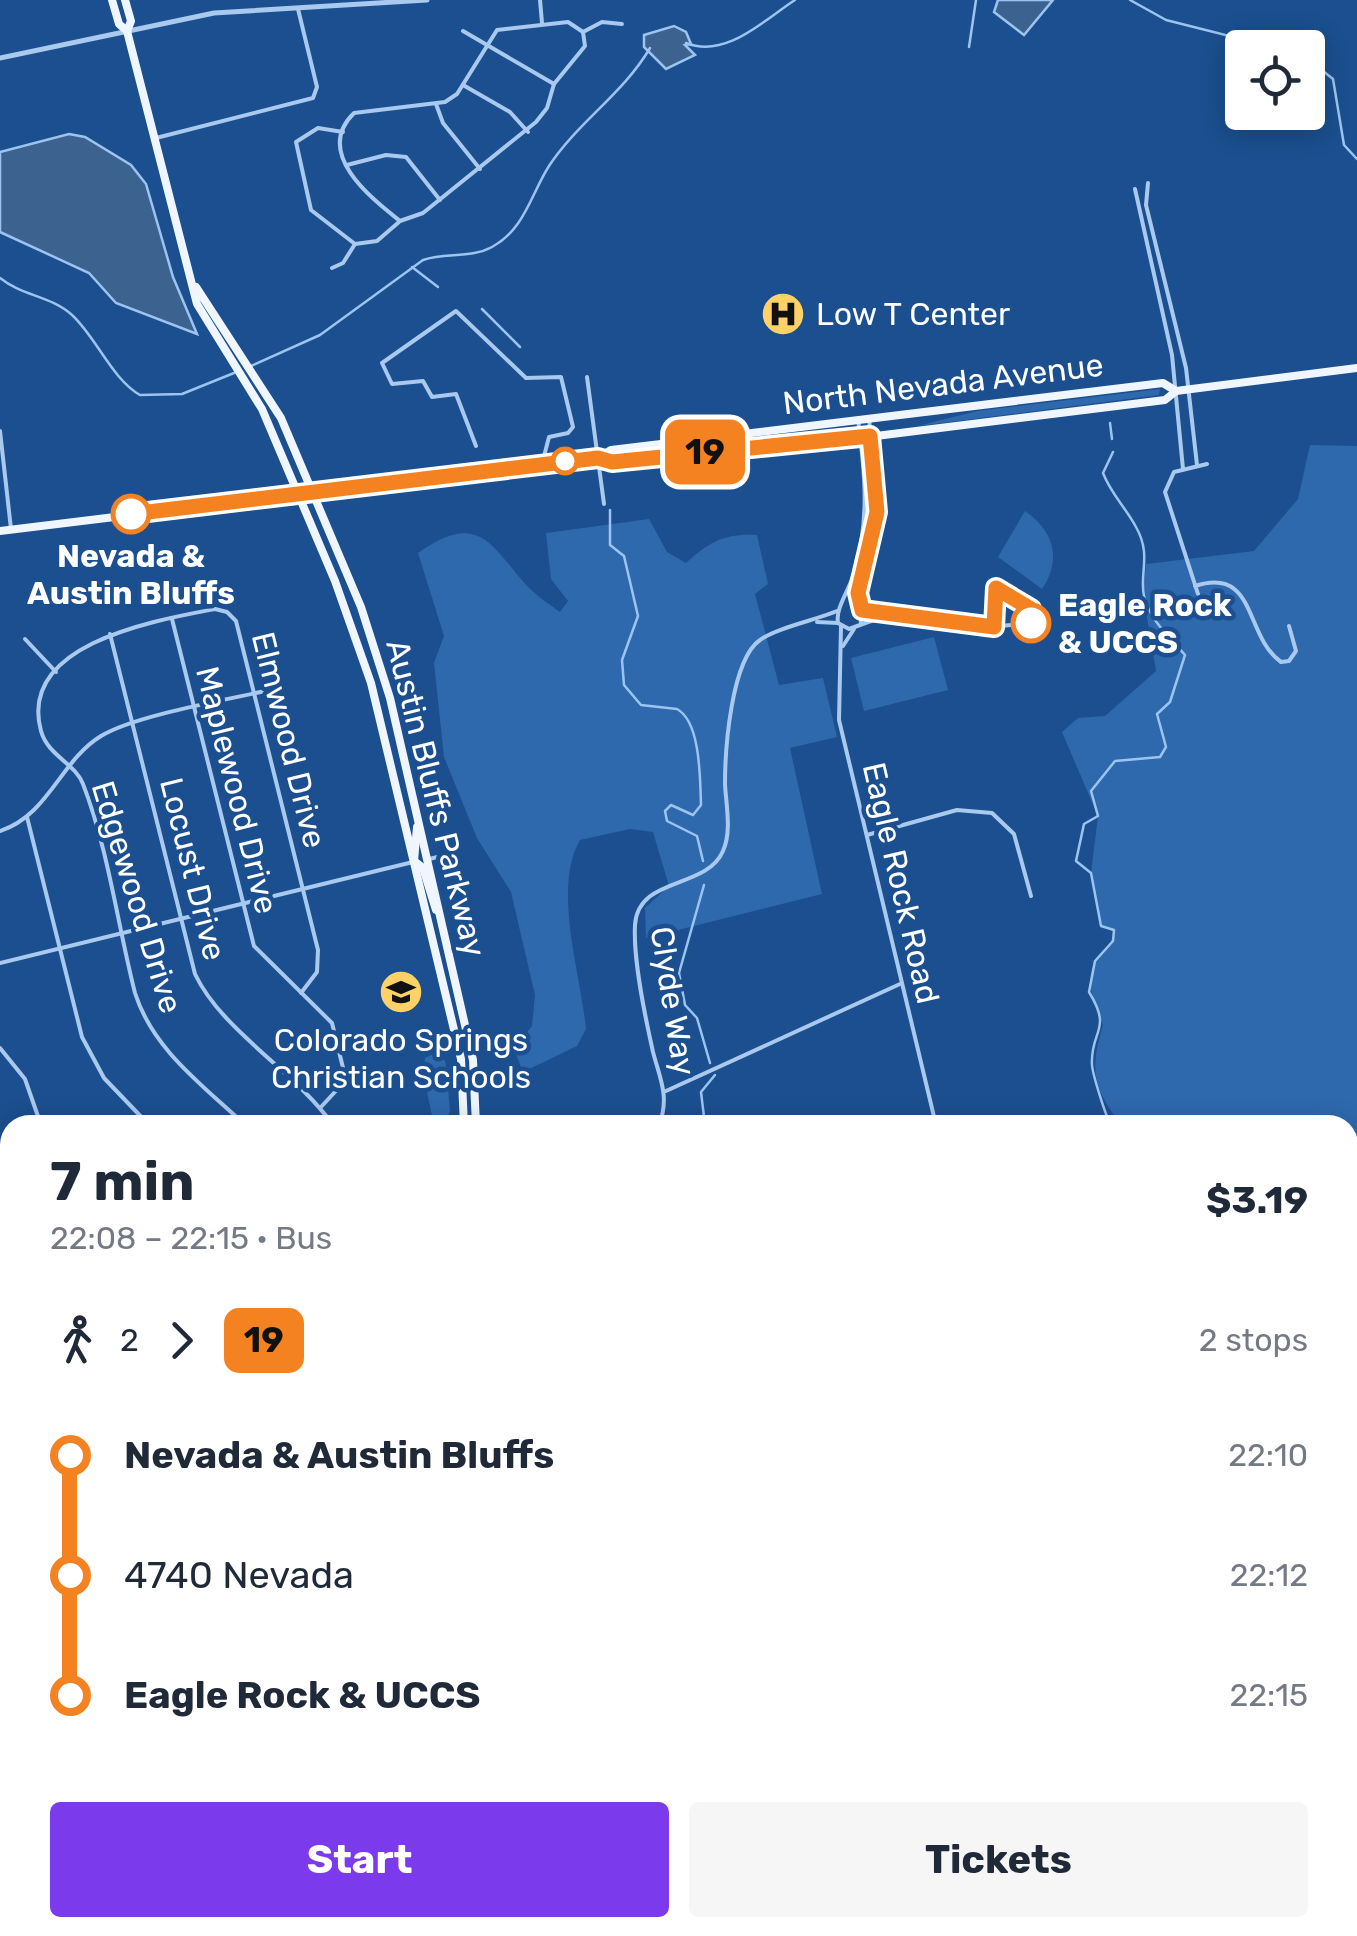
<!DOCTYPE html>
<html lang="en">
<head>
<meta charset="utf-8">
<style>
  :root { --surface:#fff; --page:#f6f6f7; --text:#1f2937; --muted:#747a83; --accent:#7c3aed }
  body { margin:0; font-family:Rubik,sans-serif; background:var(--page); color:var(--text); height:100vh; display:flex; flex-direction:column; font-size:38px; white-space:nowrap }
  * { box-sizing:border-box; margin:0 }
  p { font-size:32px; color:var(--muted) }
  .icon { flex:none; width:55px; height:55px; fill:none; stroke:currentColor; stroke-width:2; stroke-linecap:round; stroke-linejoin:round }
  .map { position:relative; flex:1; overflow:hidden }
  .details { position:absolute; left:0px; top:1115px; width:1358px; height:822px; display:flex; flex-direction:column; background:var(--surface); border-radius:30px 30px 0 0; box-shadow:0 5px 25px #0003 }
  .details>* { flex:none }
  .badge { padding:0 20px; border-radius:15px; font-size:35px; line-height:65px }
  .controls { position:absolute; left:1225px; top:30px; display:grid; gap:20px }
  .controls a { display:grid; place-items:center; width:100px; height:100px; border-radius:10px; background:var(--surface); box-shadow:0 5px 25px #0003; font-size:50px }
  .map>.badge { position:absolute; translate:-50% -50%; box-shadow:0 0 0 5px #fff }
  .legs { display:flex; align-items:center; gap:15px; height:110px; padding:0 50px; font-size:32px }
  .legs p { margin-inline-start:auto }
  .headline { display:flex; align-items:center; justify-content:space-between; height:170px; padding:0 50px }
  h1 { font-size:55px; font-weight:700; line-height:75px }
  .action { display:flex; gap:20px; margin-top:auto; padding:20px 50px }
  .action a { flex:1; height:115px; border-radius:10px; background:var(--accent); color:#fff; font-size:40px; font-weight:700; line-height:115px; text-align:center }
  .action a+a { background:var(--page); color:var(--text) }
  ul { padding:0 50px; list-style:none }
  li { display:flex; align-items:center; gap:35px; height:120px; font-size:38px }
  li i { display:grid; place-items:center; width:15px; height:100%; margin:0 12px; background:currentColor }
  li i::after { content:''; width:25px; height:25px; margin:-12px; border:8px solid; border-radius:50%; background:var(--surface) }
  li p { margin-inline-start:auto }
  li:first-child i { background:linear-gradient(#0000 50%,currentColor 0) }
  li:last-child i { background:linear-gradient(currentColor 50%,#0000 0) }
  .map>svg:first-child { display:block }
  .green { fill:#2e69ad }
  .water { fill:#3c6290; stroke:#9cc4f0; stroke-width:2.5 }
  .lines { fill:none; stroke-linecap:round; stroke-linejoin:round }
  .stream { stroke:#9cc4f0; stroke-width:2.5 }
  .minor { stroke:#a9c9ee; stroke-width:4 }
  .tertiary { stroke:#a9c9ee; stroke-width:5 }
  .primary { stroke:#f0f6ff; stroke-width:8 }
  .line-1-casing { stroke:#fff; stroke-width:22 }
  .line-1 { stroke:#f58220; stroke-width:15 }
  .stop-1-dot { fill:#fff; stroke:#f58220; stroke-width:5 }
  .labels { text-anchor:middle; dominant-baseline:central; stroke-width:9; stroke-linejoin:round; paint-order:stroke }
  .poi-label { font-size:32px; fill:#fff; stroke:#1b4f8f; text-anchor:start }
  .street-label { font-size:32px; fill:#fff; stroke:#1b4f8f }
  .stop-label { font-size:32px; font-weight:bold; fill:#fff; stroke:#1b4f8f }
</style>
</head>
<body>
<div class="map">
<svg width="1357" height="1936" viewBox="0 0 1357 1936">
  <rect width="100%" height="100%" fill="#1b4f8f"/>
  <g class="green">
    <path d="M1160,389L1159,395L918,426L977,411Z"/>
    <path d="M1310,445L1357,446V1260L1348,1255V1125H1121C1092,1086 1090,1069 1103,1025C1095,1002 1082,980 1098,957C1106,947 1113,943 1114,930L1101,926L1091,873L1098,816L1062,732L1078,718L1105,716L1156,671L1143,594L1146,564L1254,551L1298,499Z"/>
    <path d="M1025,511C1054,531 1062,559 1042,589L998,557Z"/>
    <path d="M649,519L667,552L686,563C709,542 725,533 757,535L768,584L755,594L779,685L823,678L837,737L790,748L822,894L646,938L645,908L669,886L653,832L630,829L580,840C552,888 581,975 586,1029L577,1046L523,1072L514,1049L532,1026L535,995L511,892L477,838L444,757L434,663L444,636L418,553C480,510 490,545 528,587C537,596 549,604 560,612L568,601L551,579L546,533Z"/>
    <path d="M934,637L948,690L864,711L851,658Z"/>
    <path d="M435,1053L445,1061L447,1070L434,1072L438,1091L448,1089L450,1111L445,1123L434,1125L423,1073L425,1058Z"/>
    <path d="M1357,1274V1936H1217L1221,1928H1348V1277Z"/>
    <path d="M246,1928H573L575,1936H246Z"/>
  </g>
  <g class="water">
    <path d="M998,0H1053L1024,35L994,12Z"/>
    <path d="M674,26L686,32L691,44L685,45L695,55L666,69L644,47V35Z"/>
    <path d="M69,134L85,137L131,165L146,184L173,277L197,334L116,303L89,273L0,232V152Z"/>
  </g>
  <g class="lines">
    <g class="stream">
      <path d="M1130,0L1166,20L1277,48"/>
      <path d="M686,43C726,59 764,20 795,0"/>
      <path d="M969,47L976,0"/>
      <path d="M1308,59L1333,79L1344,145L1357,159"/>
      <path d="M412,267L438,287"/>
      <path d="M0,278C22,296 51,296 72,315C96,337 112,379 140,395L182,394L234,373"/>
      <path d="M482,309L520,347"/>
      <path d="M251,366L320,335L423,260C446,252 470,259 492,247C525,229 531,194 549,166C578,122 623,94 650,48"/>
      <path d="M1110,423L1112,439"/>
      <path d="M610,510V545L624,556L638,616L622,660L624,685L641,705L677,709C701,722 700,780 701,805L693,815L671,805L665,811L667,821L697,836L703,861"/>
      <path d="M704,885L679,973L685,1005L697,1018L710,1063"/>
      <path d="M705,1125L701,1092L715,1075"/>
      <path d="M1111,1125C1106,1117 1093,1076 1092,1065C1090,1030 1113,1031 1089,992L1095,961L1113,941L1114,930L1101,926L1091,873L1076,861L1084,824L1098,816L1091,791L1115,761L1160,757L1166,747L1157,714L1170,702L1185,655C1170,638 1149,619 1144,596C1139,574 1152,555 1136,527C1126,508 1111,494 1103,473L1113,452"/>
      <path d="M1348,1462L1357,1482"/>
    </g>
    <g class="minor">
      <path d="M540,0L542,23"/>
      <path d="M568,22L583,32L585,46L554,84L547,108L536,122L423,213L400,221C371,198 313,153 354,113L445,102L457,94L497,30Z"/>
      <path d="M463,31L554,84"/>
      <path d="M583,32L602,22L622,24"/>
      <path d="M463,85L510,112L528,132"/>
      <path d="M436,104L443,123L480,169"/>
      <path d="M343,132L318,128L296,142L311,210L355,244L377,241L399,222"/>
      <path d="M156,138L313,98L317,87L298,9"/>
      <path d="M347,165L386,155L406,157L440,200"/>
      <path d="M1148,183L1146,205L1186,368L1197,465"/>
      <path d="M1135,189L1172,355L1183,469"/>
      <path d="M332,268L343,263L355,244"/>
      <path d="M587,377L604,504"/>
      <path d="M0,431L11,529"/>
      <path d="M476,446L456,394L432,397L423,381L392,384L382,363L456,311L526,378L561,377L573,427L568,433L549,437L542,464"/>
      <path d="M1195,586C1257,566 1244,636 1281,662L1289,661L1296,651L1289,626"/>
      <path d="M1198,594L1165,492L1174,472L1207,464"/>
      <path d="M861,610C919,623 979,632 1037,622L1036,615L996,588L994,627"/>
      <path d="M172,619L254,946L332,1023L346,1080L321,1107"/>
      <path d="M817,622L838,623L849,629L882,617"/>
      <path d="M838,623C835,608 850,589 854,573C870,520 865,473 858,419"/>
      <path d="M861,623L858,593L877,511L869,418"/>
      <path d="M841,626L839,720L936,1125"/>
      <path d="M110,634L195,974C222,1031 295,1071 333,1125"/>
      <path d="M25,639L56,672"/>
      <path d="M843,646L854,629"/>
      <path d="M27,817L82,1037L104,1078L149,1125"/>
      <path d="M0,831C49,815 60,761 101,736C137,714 238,698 283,687"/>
      <path d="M867,835L957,810L992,813L1014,834L1031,896"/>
      <path d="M429,859L442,856"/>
      <path d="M0,963L413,862"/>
      <path d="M0,1048L25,1079L41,1125"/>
      <path d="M666,1091L900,984"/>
      <path d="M245,1125C204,1086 153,1050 135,993C118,927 108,848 83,784C75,763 48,756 41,731C17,643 158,620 215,609L227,612L236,621L318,950L317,972L301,993"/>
      <path d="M659,1125C670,1097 660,1079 653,1052C645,1016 633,960 635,925C638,876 706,890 723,851C732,831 726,805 725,784C725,750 731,660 760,640C776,628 816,620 837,611"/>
      <path d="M0,1211L10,1213"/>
      <path d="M0,1287L10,1288"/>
      <path d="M0,1387L10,1333"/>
      <path d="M0,1805L10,1808"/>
      <path d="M816,1928L840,1936"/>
      <path d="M1138,1928L1139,1936"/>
      <path d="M237,1936L239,1928"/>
      <path d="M802,1936L805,1928"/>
      <path d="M886,1936L889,1928"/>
    </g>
    <path class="tertiary" d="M0,58L214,13L427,0"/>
    <g class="primary">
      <path d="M112,0L119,24L127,31"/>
      <path d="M125,0L131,21L127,31L197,304L262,409L335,581L371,683L461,1059L464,1125"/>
      <path d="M196,287L281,418L361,607L390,698L473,1060L476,1125"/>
      <path d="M598,458L612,463L860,438L1165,400L1176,391L1357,368"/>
      <path d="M0,531L598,458L611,450L1163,383L1176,391"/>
      <path d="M414,861L423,868L436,910"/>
      <path d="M414,861L417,827"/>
      <path d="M40,1936L41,1928"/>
      <path d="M52,1936L54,1928"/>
    </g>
  </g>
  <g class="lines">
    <g class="line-1-casing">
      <path id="line-1" d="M131,514L598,458L612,462L870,436L877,512L858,593L862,610L994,627L996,588L1031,609L1037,622L1031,623"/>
    </g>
    <use href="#line-1" class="line-1"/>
  </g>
  <defs>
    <g id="hospital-disc" transform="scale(2.25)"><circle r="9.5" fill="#ffd166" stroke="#1b4f8f"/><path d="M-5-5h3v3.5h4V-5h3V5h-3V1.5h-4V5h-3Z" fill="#111"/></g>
    <g id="school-disc" transform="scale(2.25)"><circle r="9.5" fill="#ffd166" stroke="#1b4f8f"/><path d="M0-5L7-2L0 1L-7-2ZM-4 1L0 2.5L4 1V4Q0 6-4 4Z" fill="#111"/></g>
  </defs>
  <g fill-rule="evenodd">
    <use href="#hospital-disc" x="783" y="314"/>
    <use href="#school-disc" x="401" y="992"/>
  </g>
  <g class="stop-1-dot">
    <circle cx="565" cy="461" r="12"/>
    <circle cx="131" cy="514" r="18"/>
    <circle cx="1031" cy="623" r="18"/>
  </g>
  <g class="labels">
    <g class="poi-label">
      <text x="816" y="314">Low T Center</text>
      <text x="401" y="1040" text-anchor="middle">Colorado Springs<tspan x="401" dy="37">Christian Schools</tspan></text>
    </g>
    <g class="street-label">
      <text transform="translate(943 384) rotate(-7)">North Nevada Avenue</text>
      <text transform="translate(289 740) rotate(76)">Elmwood Drive</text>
      <text transform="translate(237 790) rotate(76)">Maplewood Drive</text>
      <text transform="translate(436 798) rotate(76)">Austin Bluffs Parkway</text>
      <text transform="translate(193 869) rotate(76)">Locust Drive</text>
      <text transform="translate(901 883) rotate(77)">Eagle Rock Road</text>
      <text transform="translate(137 897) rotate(73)">Edgewood Drive</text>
      <text transform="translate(673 1001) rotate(81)">Clyde Way</text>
    </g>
    <g class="stop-label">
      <text x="131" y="556">Nevada &amp;<tspan x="131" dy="37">Austin Bluffs</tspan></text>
      <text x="1058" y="605" text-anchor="start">Eagle Rock<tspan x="1058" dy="37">&amp; UCCS</tspan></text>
    </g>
  </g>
</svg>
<div class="controls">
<a><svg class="icon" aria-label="locate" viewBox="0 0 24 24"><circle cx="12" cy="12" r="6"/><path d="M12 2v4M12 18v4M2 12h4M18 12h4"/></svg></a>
</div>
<b class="badge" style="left:705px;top:452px;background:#f58220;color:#111">19</b>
<section class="details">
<div class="headline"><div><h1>7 min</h1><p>22:08 – 22:15 · Bus</p></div><b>$3.19</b></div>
<div class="legs"><svg class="icon" aria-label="walk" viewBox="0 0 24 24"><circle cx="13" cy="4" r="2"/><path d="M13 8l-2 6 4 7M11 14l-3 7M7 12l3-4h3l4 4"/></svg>2<svg class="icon" aria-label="forward" viewBox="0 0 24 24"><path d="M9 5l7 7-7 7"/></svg><b class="badge" style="background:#f58220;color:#111">19</b><p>2 stops</p></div>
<ul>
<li><i style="color:#f58220"></i><b>Nevada &amp; Austin Bluffs</b><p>22:10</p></li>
<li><i style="color:#f58220"></i><span>4740 Nevada</span><p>22:12</p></li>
<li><i style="color:#f58220"></i><b>Eagle Rock &amp; UCCS</b><p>22:15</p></li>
</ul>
<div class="action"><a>Start</a><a>Tickets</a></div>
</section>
</div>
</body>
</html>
